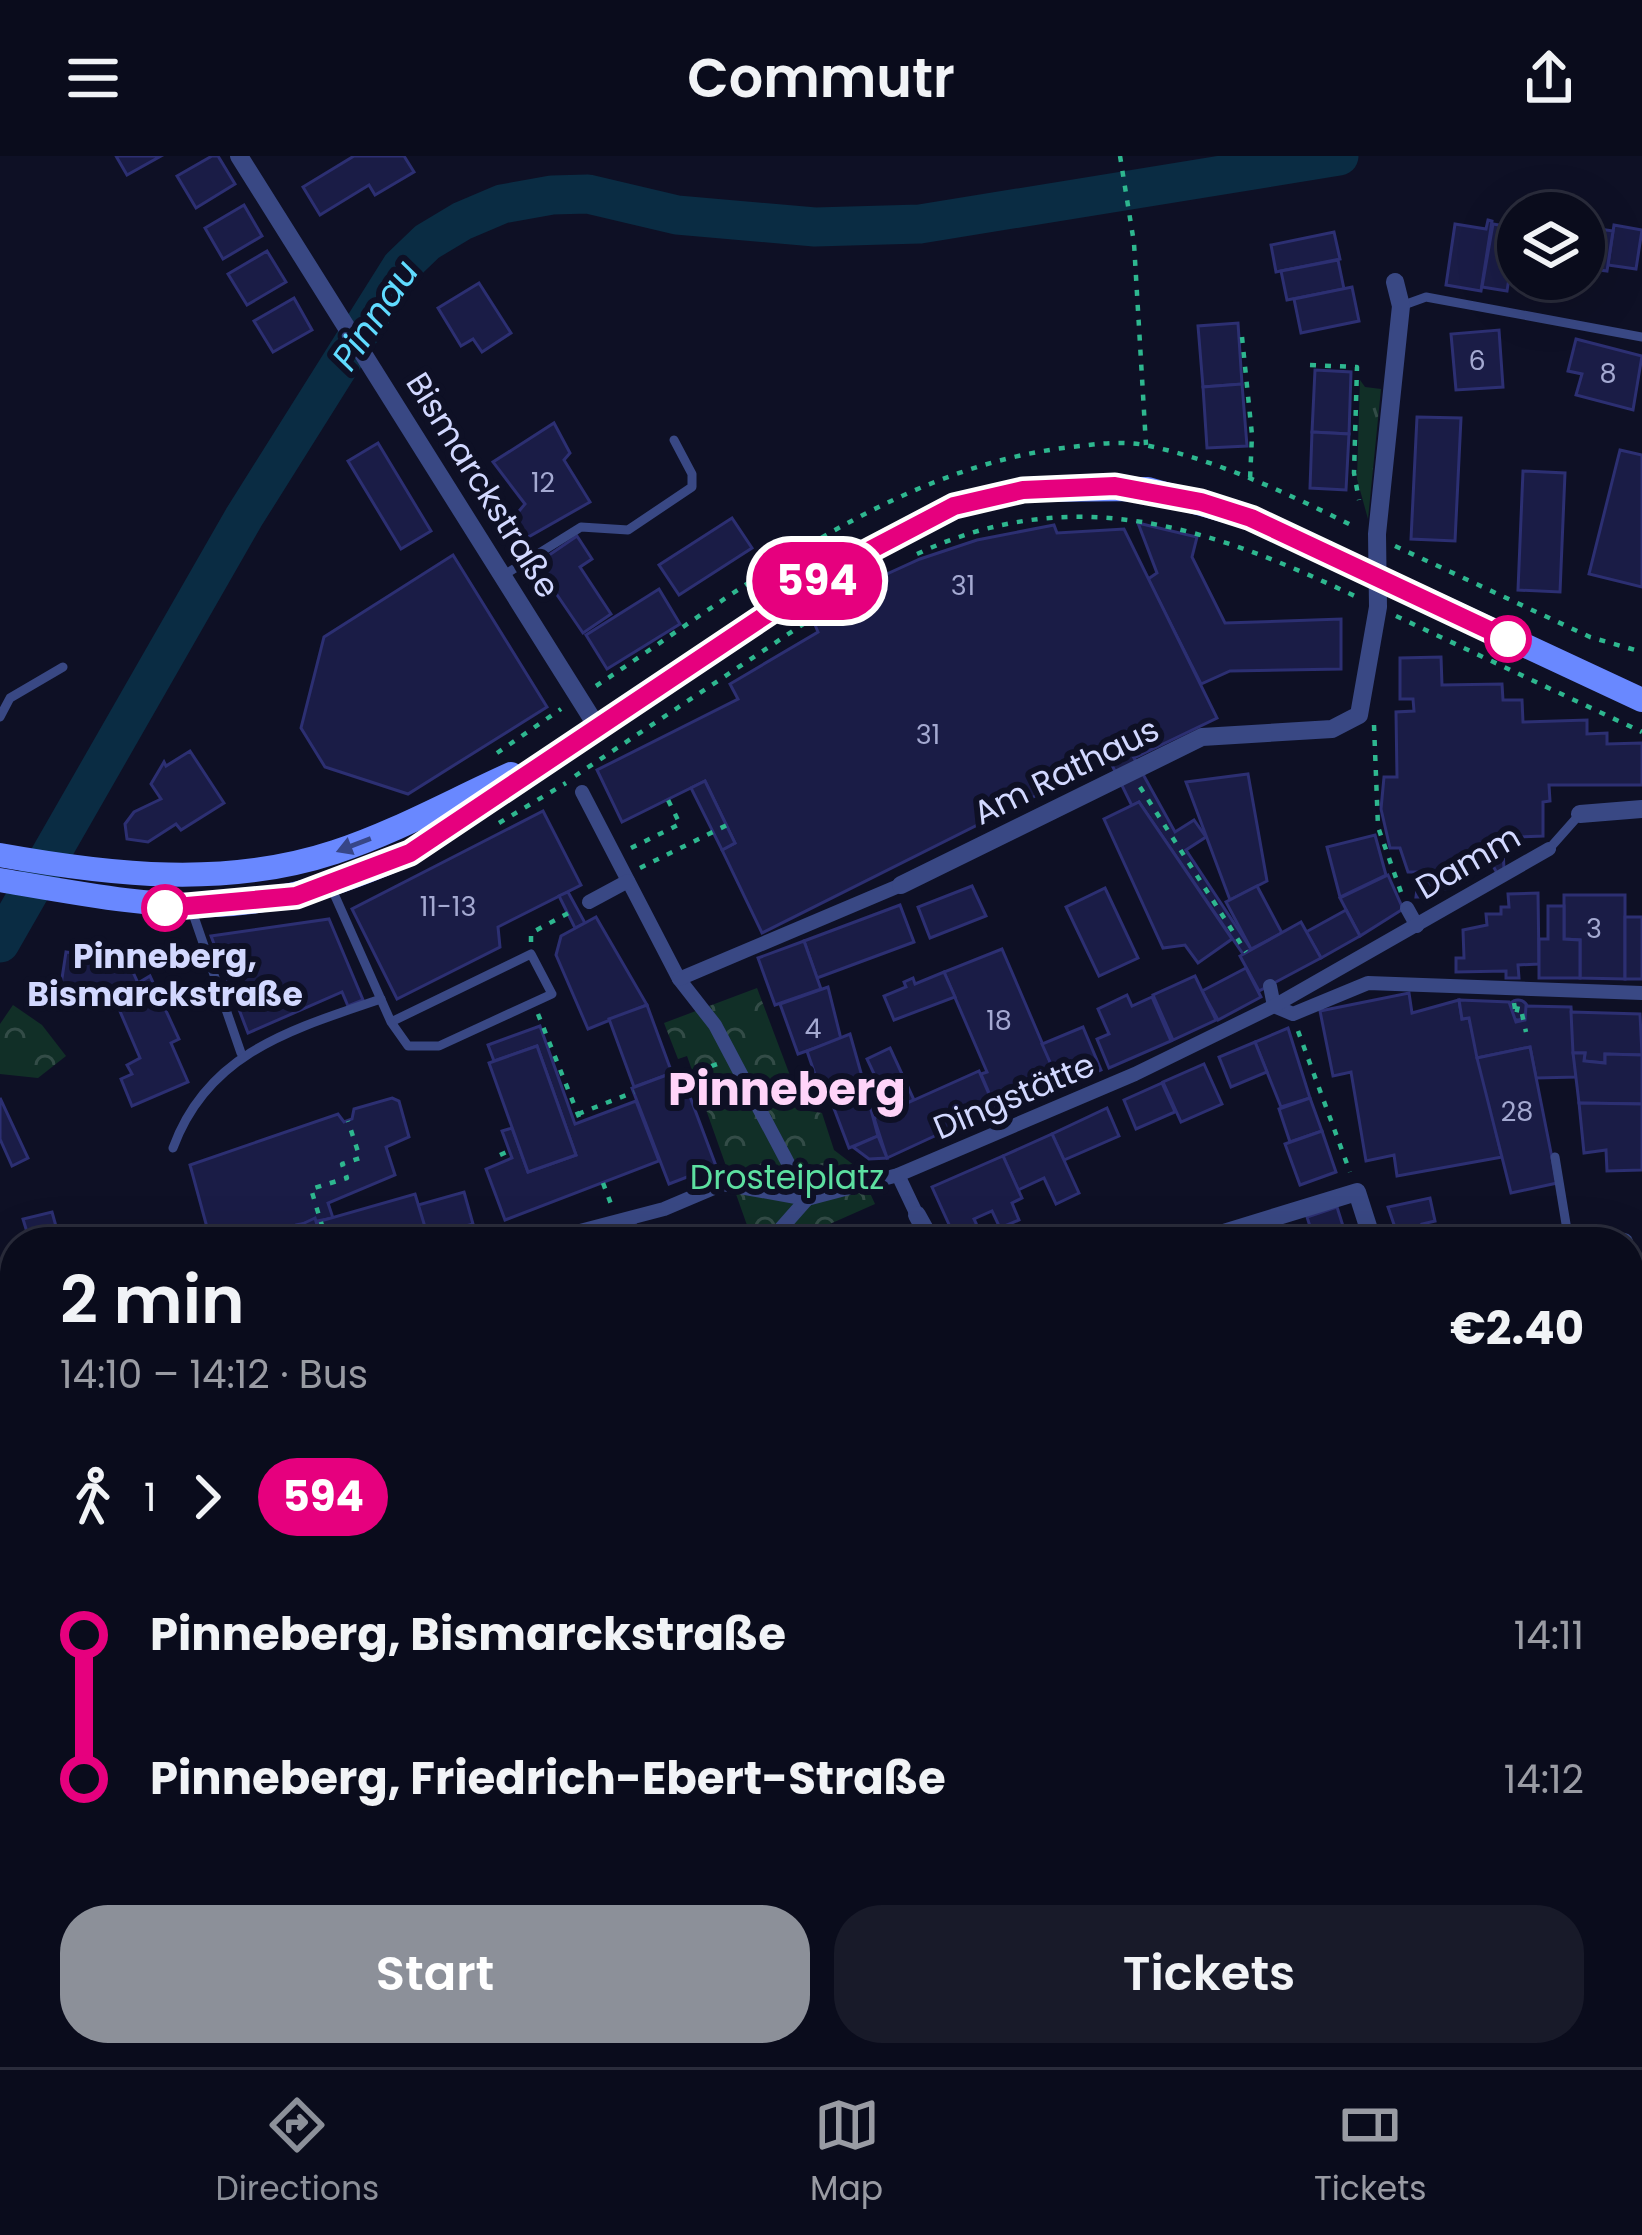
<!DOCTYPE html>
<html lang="en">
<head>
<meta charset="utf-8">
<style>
  :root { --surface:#0a0c1c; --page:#181a29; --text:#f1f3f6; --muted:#999ba3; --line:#2a2c3b; --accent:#8c9099 }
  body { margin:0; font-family:Poppins,sans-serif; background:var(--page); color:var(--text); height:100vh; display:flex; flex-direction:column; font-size:45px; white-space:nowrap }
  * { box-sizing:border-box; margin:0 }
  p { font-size:39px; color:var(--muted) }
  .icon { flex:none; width:66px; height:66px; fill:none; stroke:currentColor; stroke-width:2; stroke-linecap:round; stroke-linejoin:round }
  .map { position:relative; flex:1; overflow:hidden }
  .details { position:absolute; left:0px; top:1071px; width:1644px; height:840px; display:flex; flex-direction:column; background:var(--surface); border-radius:48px 48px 0 0; box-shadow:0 12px 48px #0002,0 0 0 3px var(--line) }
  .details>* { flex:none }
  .badge { padding:0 24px; border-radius:39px; font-size:42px; line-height:78px }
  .buttons { position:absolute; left:1497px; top:36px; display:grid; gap:24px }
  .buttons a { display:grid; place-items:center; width:108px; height:108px; border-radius:50%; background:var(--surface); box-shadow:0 12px 48px #0002,0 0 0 3px var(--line); font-size:60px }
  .map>.badge { position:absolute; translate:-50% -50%; box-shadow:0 0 0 6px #fff }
  .legs { display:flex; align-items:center; gap:18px; height:132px; padding:0 60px; font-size:39px }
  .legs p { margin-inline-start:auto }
  .overview { display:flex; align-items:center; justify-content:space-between; height:204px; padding:0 60px }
  h1 { font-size:66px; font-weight:600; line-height:90px }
  .button { display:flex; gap:24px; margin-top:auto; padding:24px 60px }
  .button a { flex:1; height:138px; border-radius:48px; background:var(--accent); color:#fff; font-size:48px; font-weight:600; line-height:138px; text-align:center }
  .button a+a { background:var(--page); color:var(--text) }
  ul { padding:0 60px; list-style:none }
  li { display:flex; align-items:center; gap:42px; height:144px; font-size:45px }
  li i { display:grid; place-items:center; width:18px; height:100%; margin:0 15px; background:currentColor }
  li i::after { content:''; width:30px; height:30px; margin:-15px; border:9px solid; border-radius:50%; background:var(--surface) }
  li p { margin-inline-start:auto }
  li:first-child i { background:linear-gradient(#0000 50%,currentColor 0) }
  li:last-child i { background:linear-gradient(currentColor 50%,#0000 0) }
  header { display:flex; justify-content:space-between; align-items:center; height:156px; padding:0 60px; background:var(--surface); font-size:54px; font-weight:600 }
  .tabs { display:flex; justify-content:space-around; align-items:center; height:168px; border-top:3px solid var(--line); background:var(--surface); font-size:33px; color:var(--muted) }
  .tabs a { display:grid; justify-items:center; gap:6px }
  .tabs .on { color:var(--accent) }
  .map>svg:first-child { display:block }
  .grass { fill:url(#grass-tufts) }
  .park { fill:url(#park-crowns) }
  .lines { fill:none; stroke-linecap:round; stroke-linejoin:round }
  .river { stroke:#0a2c43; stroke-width:39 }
  .building { fill:#1a1c46; stroke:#2c2f72; stroke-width:3 }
  .path { stroke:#2eb78f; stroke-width:4.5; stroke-dasharray:6 9; stroke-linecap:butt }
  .service { stroke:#394884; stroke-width:9 }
  .pedestrian { stroke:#394884; stroke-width:14 }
  .minor { stroke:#394884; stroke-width:18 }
  .secondary { stroke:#6988ff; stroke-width:24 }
  .oneway { fill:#374687 }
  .line-1-casing { stroke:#fff; stroke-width:27 }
  .line-1 { stroke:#e6007e; stroke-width:18 }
  .stop-1-dot { fill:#fff; stroke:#e6007e; stroke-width:6 }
  .labels { text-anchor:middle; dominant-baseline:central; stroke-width:12; stroke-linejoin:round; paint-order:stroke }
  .number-label { font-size:27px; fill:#a4a9d1 }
  .street-label { font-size:33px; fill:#d2d8ff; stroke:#0e1025 }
  .stop-label { font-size:33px; font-weight:bold; fill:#d2d8ff; stroke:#0e1025 }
  .park-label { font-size:33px; fill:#5de0a1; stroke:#0e1025 }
  .water-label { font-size:36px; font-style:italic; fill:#60dbff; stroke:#0e1025 }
  .district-label { font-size:45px; font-weight:bold; fill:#ffd4f9; stroke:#0e1025 }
</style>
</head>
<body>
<header><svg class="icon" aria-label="menu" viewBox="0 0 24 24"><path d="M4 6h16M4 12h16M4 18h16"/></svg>Commutr<svg class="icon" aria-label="share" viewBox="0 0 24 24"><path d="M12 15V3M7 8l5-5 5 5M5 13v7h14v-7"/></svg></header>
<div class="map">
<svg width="1642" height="1911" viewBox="0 0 1642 1911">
  <defs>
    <pattern id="grass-tufts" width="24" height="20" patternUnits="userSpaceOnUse" patternTransform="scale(3)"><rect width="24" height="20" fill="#112f27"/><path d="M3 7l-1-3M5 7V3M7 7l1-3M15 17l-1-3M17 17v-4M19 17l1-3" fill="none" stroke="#334c47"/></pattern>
    <pattern id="park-crowns" width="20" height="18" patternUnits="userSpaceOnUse" patternTransform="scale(3)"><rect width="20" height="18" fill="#112f27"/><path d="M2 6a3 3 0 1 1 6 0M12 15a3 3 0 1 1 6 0" fill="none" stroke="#334c47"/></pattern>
  </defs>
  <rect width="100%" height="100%" fill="#0e1025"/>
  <path class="grass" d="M1360,224L1365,231L1381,233L1368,363L1357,323Z"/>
  <g class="park">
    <path d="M757,832L803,954L822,957L834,994L859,1013L875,1048L789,1086H753L687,900L678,903L664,867Z"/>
    <path d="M13,849L42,869L66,900L38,922L0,918V868Z"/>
  </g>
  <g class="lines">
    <path class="river" d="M0,787L244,361L401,111L427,86L462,65L502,48L552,39L588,38L677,59L815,71L920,68L1339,0"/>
  </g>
  <g class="building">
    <path d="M116,0H161L127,19Z"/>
    <path d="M212,0H218L235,28L196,52L177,20Z"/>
    <path d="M354,0H404L414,16L375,39L369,29L320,59L303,31Z"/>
    <path d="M244,49L262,80L223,103L205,72Z"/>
    <path d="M1488,64L1492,65L1481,135L1446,129L1455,68L1486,73Z"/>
    <path d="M1493,68L1517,72L1507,135L1482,131Z"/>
    <path d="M1614,69L1642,74L1636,113L1608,109Z"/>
    <path d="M1586,71L1613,75L1607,115L1584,112Z"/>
    <path d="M1518,72V123H1535L1534,131L1509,127Z"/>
    <path d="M1334,76L1340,103L1276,116L1271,89Z"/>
    <path d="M267,95L286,126L247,149L228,118Z"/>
    <path d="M1338,104L1344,133L1287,144L1281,115Z"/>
    <path d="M479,127L511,177L482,196L473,183L461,190L438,152Z"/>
    <path d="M1352,131L1359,165L1301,177L1294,143Z"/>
    <path d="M294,142L312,174L273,196L254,165Z"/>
    <path d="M1238,167L1242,228L1203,231L1198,170Z"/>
    <path d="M1499,174L1503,231L1456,234L1451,178Z"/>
    <path d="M1576,183L1642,200L1633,254L1576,239L1582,218L1568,215Z"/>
    <path d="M1315,214L1351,216L1349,278L1312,276Z"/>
    <path d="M1242,228L1247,290L1207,292L1203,231Z"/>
    <path d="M1417,261L1461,262L1455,385L1411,383Z"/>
    <path d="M554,267L570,297L564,304L590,346L523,384L509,367L525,348L493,306Z"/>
    <path d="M1312,276L1349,278L1346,334L1310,332Z"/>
    <path d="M378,287L431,375L401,393L348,305Z"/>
    <path d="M1620,294L1642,299V431L1589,418Z"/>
    <path d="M1523,315L1565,317L1560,436L1518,434Z"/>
    <path d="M732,362L752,392L679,439L659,409Z"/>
    <path d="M1138,367L1197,381L1192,401L1225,467L1341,463V513L1230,515L1201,528L1148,423L1157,417Z"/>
    <path d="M1054,369L1057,377L1124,373L1217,562L1134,602L1129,593L762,777L722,694L735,687L705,625L622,666L597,614L738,543L730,528L818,476L813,464L878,428L876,423L920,403L977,384Z"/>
    <path d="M577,380L592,403L580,411L611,458L583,477L536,408Z"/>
    <path d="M453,399L547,551L408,638L325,611L301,572L324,481Z"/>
    <path d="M659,433L680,468L607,513L586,479Z"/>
    <path d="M1441,501L1442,529L1502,528L1503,544H1522L1523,566L1587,564V578L1607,577V588L1642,587V629H1549L1550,645L1543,646V680L1517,681L1518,693H1503L1504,713L1498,719L1491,706H1466L1459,724H1446V733H1434V741H1416L1419,716H1408L1400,692H1390L1381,653L1384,621H1397L1396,556L1414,555L1413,543H1400V502Z"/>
    <path d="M1129,593L1175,676L1194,664L1206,681L1186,694L1251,793L1243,798L1139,646L1132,650L1109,603Z"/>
    <path d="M190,595L224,647L181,674L176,668L148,686L127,683L125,668L134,656L161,643L151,628L164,606L166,610Z"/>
    <path d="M1248,618L1267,725L1230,744L1186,626Z"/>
    <path d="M705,625L735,687L722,694L691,632Z"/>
    <path d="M1139,646L1232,783L1198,807L1185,789L1163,792L1104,663Z"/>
    <path d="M543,655L581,729L498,771L500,791L397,843L352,753Z"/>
    <path d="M1375,679L1386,719L1340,741L1327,691Z"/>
    <path d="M1388,719L1403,753L1360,780L1340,742Z"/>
    <path d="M972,730L986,760L930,782L918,751Z"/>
    <path d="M1257,730L1282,777L1251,793L1226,746Z"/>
    <path d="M1105,732L1138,802L1099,820L1066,751Z"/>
    <path d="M568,736L585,767L575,772L559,740Z"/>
    <path d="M1538,737L1539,808L1518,809L1519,822H1506V815L1456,816V802H1464L1463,774L1487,769L1486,758H1501V751H1509L1508,738Z"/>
    <path d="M1564,739H1625V823L1580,822V784L1564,783Z"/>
    <path d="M900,749L914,786L817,822L804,785Z"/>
    <path d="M1548,750H1564V783L1580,784V822H1539V783H1548Z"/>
    <path d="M1346,754L1360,780L1321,802L1306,776Z"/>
    <path d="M596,761L647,849L588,873L556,799L561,780Z"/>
    <rect x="1625" y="761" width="17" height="62"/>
    <path d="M329,763L363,844L348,850L342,836L248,877L211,780Z"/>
    <path d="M1301,766L1321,802L1259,835L1240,800Z"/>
    <path d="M804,785L821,833L775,849L758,802Z"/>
    <path d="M1002,793L1061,931L998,958L981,918L987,916L944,816Z"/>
    <path d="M66,796L128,805L138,827L150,820L179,883L171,887L188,926L132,950L121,923L132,918L127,909L140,902L116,846L59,842Z"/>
    <path d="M1246,812L1261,841L1218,864L1202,835Z"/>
    <path d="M944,816L955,841L894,864L884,840L906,831L904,826L913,822L915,828Z"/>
    <path d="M1195,820L1216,864L1173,884L1153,839Z"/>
    <path d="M828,831L841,883L798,898L780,848Z"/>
    <path d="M1409,837L1412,857L1459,844L1462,863L1469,862L1502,1001L1397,1020L1394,999L1366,1005L1351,916L1333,920L1320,855Z"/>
    <path d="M1127,839L1132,850L1152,841L1171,885L1109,912L1097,883L1109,878L1098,853Z"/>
    <circle cx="1518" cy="854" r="10"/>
    <path d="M1459,844L1509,846L1516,866L1525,864L1526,850L1571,851L1576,921L1536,922L1530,891L1477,902L1469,862L1462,863Z"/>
    <path d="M647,849L672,917L634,931L609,863Z"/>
    <path d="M1571,856L1640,858L1642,899L1605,898V907L1584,905L1585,897H1573Z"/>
    <path d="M540,870L575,968L636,945L659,1005L505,1064L486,1013L512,1002L502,975L512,972L528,1016L576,999L537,890L494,905L488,889Z"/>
    <path d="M1083,871L1101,914L1061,931L1042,888Z"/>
    <path d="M1288,872L1310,942L1281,951L1255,886Z"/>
    <path d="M850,878L865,931L824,945L807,895Z"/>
    <path d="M1255,886L1267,916L1231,931L1219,901Z"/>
    <path d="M537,890L576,999L528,1016L489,907Z"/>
    <path d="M1530,891L1557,1027L1511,1037L1477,902Z"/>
    <path d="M890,892L914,944L891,954L867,903Z"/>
    <path d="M1573,897H1585L1584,905L1605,907V898L1642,899V948L1579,947Z"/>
    <path d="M1204,908L1222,948L1181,966L1163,926Z"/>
    <path d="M680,914L716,1010L669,1028L632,932Z"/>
    <path d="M979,915L995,952L887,1002L874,962Z"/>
    <path d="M1162,927L1175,956L1136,973L1124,944Z"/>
    <path d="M865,931L878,980L849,992L830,942Z"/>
    <path d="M0,942L28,1002L12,1010L0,983Z"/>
    <path d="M392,942L399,945L409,981L386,991L395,1019L328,1047L333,1062L296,1069L279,1079L280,1085L261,1086L258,1078L211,1086L190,1009L338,958L344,966L352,963L354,953Z"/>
    <path d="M1310,942L1322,975L1290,986L1279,953Z"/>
    <path d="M1579,947L1642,948V1014L1607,1015L1606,994L1584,997Z"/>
    <path d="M1107,952L1119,980L1064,1004L1052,978Z"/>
    <path d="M1322,975L1336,1016L1300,1029L1285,988Z"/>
    <path d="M1052,978L1079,1037L1056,1048L1044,1022L1018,1034L1003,1000Z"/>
    <path d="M878,980L887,1002L869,1003L853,991Z"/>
    <path d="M1003,1000L1022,1042L1012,1047L1019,1064L1000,1072L992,1055L974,1063L980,1076L957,1086L932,1031Z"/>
    <path d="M464,1036L473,1068L427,1081L418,1049Z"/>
    <path d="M415,1038L429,1084L322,1086L317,1066Z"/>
    <path d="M1430,1042L1435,1065L1422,1068L1427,1085L1400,1086L1388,1051Z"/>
    <path d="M1337,1051L1348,1086H1315L1307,1061Z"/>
    <path d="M52,1056L59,1081L55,1086H30L23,1063Z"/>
    <path d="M315,1062L322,1086H278L279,1079Z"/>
    <path d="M635,1067L643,1086H599L597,1083Z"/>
    <path d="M258,1078L261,1086H226Z"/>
    <path d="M1629,1175L1642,1216L1629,1220Z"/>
    <path d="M1642,1289V1368L1629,1372V1293Z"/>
    <path d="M0,1318L12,1342L0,1348Z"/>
    <path d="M3,1367L15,1401L0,1409V1369Z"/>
    <path d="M1639,1369L1642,1440L1629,1444V1372Z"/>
    <path d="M13,1416L15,1420L14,1452L0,1425Z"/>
    <path d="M1642,1462V1523L1629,1527V1481L1639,1478L1635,1464Z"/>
    <path d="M5,1498L15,1524L0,1532V1500Z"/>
    <path d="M15,1534V1575L8,1579L0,1564V1541Z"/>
    <path d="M2,1582L15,1615L0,1623V1583Z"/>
    <path d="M15,1653V1706L6,1714L0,1667Z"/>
    <path d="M1,1831L15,1846V1860L0,1874Z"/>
    <path d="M447,1896H479L487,1907L458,1911Z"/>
    <path d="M530,1896H582L592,1910L541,1911Z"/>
    <path d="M764,1896H868L875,1911H771Z"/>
    <path d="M1143,1896H1189L1193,1899L1184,1911H1132Z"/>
    <path d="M1329,1896H1389L1397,1911H1337Z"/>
  </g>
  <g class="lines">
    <g class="path">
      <path d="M1120,0L1134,87L1146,289"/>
      <path d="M1242,181L1252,279L1250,324"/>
      <path d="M1310,209L1357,211L1354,317L1359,344"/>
      <path d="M1395,390L1590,481L1642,496"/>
      <path d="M917,398C1075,324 1212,372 1359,442"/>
      <path d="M1396,460L1642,576"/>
      <path d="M596,530C740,435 887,315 1063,292C1091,289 1117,284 1145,289C1218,304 1291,339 1357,372"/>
      <path d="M1374,569L1378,671L1402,739"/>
      <path d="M497,597L561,553"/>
      <path d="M575,620L880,417"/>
      <path d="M1140,631L1246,796"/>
      <path d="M499,667L566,627"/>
      <path d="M631,692L680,668L668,644"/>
      <path d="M640,712L727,669"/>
      <path d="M531,786V777L576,753"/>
      <path d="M1514,847L1516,859L1518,850"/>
      <path d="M538,858L581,966"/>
      <path d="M1522,858L1526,876"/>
      <path d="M1298,875L1350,1016"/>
      <path d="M683,920L717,908"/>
      <path d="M578,958L634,936"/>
      <path d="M500,999L509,995"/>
      <path d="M603,1027L611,1048"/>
      <path d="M327,1086L311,1033L347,1022L342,1008L360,1002L348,965"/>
      <path d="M1629,1769L1642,1822"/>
      <path d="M1306,1896L1312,1911"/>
    </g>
    <g class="service">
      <path d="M1401,150L1426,141L1642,181"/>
      <path d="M504,419L581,371L628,374L692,331V318L674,284"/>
      <path d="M0,561L10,542L63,511"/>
      <path d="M1549,693L1580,658"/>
      <path d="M331,731L391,866L408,890H439L552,838L531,798L391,866"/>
      <path d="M191,752L241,897"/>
      <path d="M173,992C208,896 293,873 381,843"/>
      <path d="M1555,1001L1568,1080"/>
      <path d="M1014,1896L1021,1911"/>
    </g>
    <g class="pedestrian">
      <path d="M582,636L679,823L715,869L807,1043"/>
      <path d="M589,746L628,725"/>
      <path d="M1407,752L1417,770"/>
      <path d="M679,823L901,729"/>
      <path d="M1270,830L1274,850"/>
      <path d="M1274,850L1293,858L1368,827L1642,837"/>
      <path d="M898,1019L917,1059"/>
      <path d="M674,1078L678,1086"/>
      <path d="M538,1086L664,1053L723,1028L807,1043L898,1019L1135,918L1274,850L1549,693"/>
      <path d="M769,1086L807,1043"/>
    </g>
    <g class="minor">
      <path d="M239,0L596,569"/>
      <path d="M1580,658L1642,653"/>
      <path d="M901,729L1202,581L1332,573L1359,559L1378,451L1377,378L1401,150L1395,126"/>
      <path d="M917,1059L932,1086"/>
      <path d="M1194,1086L1357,1036L1373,1086"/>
      <path d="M1539,1086L1575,1079L1624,1086"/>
      <path d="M0,1183L15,1220"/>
      <path d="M0,1461L15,1490"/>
      <path d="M1629,1725L1642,1720"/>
      <path d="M0,1750L15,1737"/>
      <path d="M500,1896L512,1911"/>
      <path d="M1238,1911L1250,1896"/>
    </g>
    <g class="secondary">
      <path d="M0,699C111,719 226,732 335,696C396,676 453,644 511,618"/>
      <path d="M0,724C170,753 247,771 410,697L836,413L954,350L1023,334L1148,333L1251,362L1642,544"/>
    </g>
  </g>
  <defs><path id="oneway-solid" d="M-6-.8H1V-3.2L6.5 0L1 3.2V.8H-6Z" transform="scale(3)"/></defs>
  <use class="oneway" href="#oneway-solid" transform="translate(354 689) rotate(159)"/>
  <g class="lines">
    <g class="line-1-casing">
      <path id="line-1" d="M165,752L296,740L410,697L836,412L954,350L1023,334L1115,330L1201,346L1251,362L1508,483"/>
    </g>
    <use href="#line-1" class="line-1"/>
  </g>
  <g class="stop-1-dot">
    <circle cx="1508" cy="483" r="21"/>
    <circle cx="165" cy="752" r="21"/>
  </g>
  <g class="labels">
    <g class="number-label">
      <text x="1477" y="204">6</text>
      <text x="1608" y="217">8</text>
      <text x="543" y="326">12</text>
      <text x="963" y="429">31</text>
      <text x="928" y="578">31</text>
      <text x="448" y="750">11-13</text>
      <text x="1594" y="772">3</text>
      <text x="999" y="864">18</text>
      <text x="813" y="872">4</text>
      <text x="1517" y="955">28</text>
    </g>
    <g class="street-label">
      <text transform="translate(483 329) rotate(58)">Bismarckstraße</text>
      <text transform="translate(1066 615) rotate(-26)">Am Rathaus</text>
      <text transform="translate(1468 706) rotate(-30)">Damm</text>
      <text transform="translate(1014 940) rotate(-23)">Dingstätte</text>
    </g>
    <g class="stop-label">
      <text x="165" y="800">Pinneberg,<tspan x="165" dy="38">Bismarckstraße</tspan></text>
    </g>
    <g class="park-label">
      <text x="787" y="1021">Drosteiplatz</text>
    </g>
    <g class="water-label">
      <text transform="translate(375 159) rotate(-56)">Pinnau</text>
    </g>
    <g class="district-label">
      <text x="787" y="933">Pinneberg</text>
    </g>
  </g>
</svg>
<div class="buttons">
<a><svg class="icon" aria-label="layers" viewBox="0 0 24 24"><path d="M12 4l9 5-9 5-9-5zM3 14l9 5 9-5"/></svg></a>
</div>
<b class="badge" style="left:817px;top:425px;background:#e6007e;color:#fff">594</b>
<section class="details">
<div class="overview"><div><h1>2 min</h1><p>14:10 – 14:12 · Bus</p></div><b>€2.40</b></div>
<div class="legs"><svg class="icon" aria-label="walk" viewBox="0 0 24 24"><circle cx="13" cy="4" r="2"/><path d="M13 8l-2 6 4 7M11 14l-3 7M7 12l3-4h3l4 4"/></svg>1<svg class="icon" aria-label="forward" viewBox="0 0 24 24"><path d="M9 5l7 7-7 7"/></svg><b class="badge" style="background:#e6007e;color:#fff">594</b></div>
<ul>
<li><i style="color:#e6007e"></i><b>Pinneberg, Bismarckstraße</b><p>14:11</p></li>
<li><i style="color:#e6007e"></i><b>Pinneberg, Friedrich-Ebert-Straße</b><p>14:12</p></li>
</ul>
<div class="button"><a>Start</a><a>Tickets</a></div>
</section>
</div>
<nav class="tabs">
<a class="on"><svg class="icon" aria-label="directions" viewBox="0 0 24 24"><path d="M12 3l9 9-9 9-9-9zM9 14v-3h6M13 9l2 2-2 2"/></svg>Directions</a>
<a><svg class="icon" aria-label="map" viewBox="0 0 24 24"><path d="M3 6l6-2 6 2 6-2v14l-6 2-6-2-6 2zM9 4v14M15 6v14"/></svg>Map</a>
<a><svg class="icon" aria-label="tickets" viewBox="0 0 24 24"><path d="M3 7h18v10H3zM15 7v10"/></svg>Tickets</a>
</nav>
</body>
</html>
